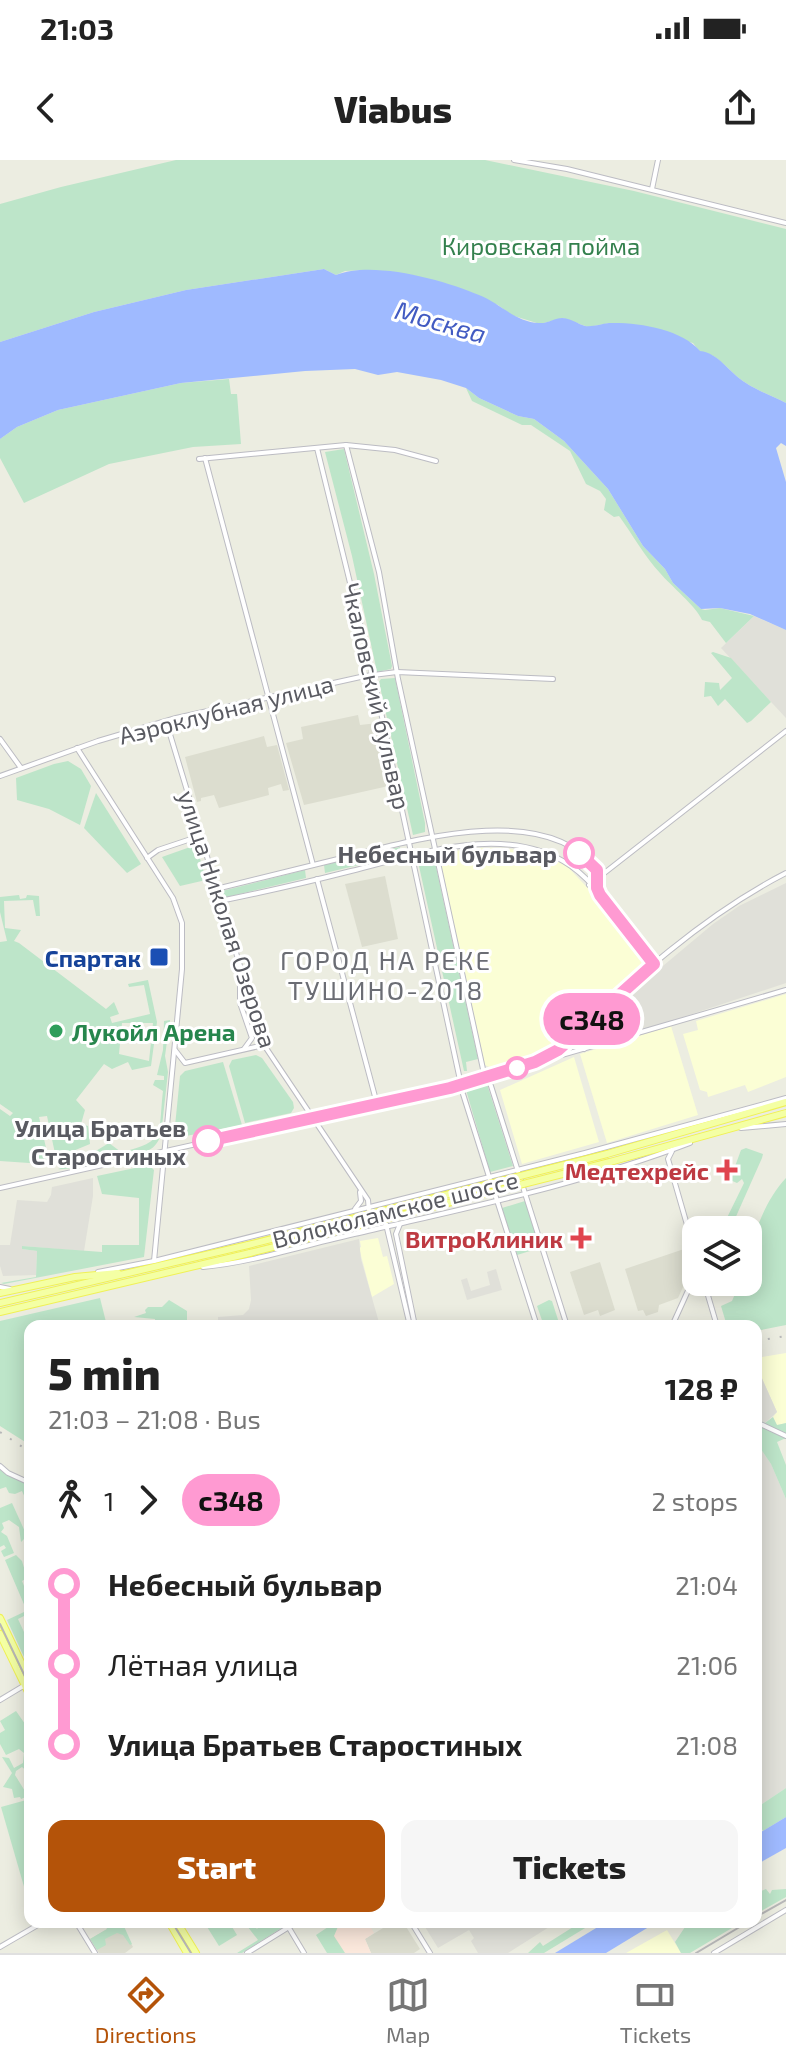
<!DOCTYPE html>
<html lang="en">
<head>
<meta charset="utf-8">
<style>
  :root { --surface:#fff; --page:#f6f6f6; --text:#222; --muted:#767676; --line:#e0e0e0; --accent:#b45309 }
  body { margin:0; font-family:"Exo 2",sans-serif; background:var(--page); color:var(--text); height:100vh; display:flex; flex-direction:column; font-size:30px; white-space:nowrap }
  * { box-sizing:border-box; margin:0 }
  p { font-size:26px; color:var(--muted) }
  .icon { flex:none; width:44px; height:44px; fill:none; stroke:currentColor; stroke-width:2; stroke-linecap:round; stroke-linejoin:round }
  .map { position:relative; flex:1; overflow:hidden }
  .panel { position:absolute; left:24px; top:1160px; width:738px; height:608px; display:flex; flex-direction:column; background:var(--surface); border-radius:16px; box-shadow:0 4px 20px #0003 }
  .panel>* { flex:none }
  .badge { padding:0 16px; border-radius:26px; font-size:28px; line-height:52px }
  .buttons { position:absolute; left:682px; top:1056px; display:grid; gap:16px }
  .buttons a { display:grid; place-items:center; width:80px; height:80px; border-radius:16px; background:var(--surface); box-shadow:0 4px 20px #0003; font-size:40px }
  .map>.badge { position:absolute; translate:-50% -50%; box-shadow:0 0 0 4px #fff }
  .legs { display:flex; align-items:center; gap:12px; height:88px; padding:0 24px; font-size:26px }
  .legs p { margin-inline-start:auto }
  .headline { display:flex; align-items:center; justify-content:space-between; height:136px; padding:0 24px }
  h1 { font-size:44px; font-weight:800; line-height:60px }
  .primary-button { display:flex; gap:16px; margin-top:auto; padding:16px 24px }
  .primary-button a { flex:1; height:92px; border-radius:16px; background:var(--accent); color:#fff; font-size:32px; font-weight:800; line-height:92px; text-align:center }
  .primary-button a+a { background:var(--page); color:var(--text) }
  ul { padding:0 24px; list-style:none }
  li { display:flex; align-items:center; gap:28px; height:80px; font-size:30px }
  li i { display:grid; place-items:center; width:12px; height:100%; margin:0 10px; background:currentColor }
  li i::after { content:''; width:20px; height:20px; margin:-10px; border:6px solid; border-radius:50%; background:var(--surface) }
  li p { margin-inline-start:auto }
  li:first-child i { background:linear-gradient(#0000 50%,currentColor 0) }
  li:last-child i { background:linear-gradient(currentColor 50%,#0000 0) }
  .status { display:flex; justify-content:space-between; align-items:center; height:56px; padding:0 40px; background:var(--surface); direction:ltr }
  .status svg { height:22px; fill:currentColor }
  header { display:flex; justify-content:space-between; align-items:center; height:104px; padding:0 24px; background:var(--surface); font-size:36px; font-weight:800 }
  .dock { display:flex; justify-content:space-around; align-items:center; height:112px; border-top:2px solid var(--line); background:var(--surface); font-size:22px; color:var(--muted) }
  .dock a { display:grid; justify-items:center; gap:4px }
  .dock .active { color:var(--accent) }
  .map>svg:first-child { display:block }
  .commercial { fill:#fbfed5 }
  .industrial { fill:#e0e0d9 }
  .education { fill:#dcddcf }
  .medical { fill:#fbe8dc }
  .green { fill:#bde5c9; fill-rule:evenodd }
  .water { fill:#9fbaff }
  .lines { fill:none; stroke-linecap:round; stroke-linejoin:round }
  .minor-casing { stroke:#bcbcc3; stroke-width:6 }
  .major-casing { stroke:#f0f156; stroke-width:8 }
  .minor { stroke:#fff; stroke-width:4 }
  .major { stroke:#f4ffa4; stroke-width:6 }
  .tram { stroke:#b7b7b8; stroke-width:2 }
  .rail { stroke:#b7b7b8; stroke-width:2; stroke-dasharray:2 10; stroke-linecap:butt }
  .major-bridge-casing { stroke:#f0f156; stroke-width:8; stroke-linecap:butt }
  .major-bridge { stroke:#f4ffa4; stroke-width:6 }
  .line-1-casing { stroke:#fff; stroke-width:18 }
  .line-1 { stroke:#ff9ad2; stroke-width:12 }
  .stop-1-dot { fill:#fff; stroke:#ff9ad2; stroke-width:4 }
  .transit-dot { fill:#1a4fb4; stroke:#fff; stroke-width:3 }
  .leisure-dot { fill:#2e9e5b; stroke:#fff; stroke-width:3 }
  .health-dot { fill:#e0444e; stroke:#fff; stroke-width:3 }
  .labels { text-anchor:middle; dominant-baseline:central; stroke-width:6; stroke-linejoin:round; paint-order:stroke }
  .park-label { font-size:24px; fill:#33804d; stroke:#fff }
  .street-label { font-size:24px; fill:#5a5b62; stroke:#fff }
  .stop-label { font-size:24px; font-weight:bold; fill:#5a5b62; stroke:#fff; text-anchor:end }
  .transit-label { font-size:24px; font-weight:bold; fill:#164399; stroke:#fff; text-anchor:end }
  .leisure-label { font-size:24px; font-weight:bold; fill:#27864d; stroke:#fff; text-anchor:start }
  .health-label { font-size:24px; font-weight:bold; fill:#be3a42; stroke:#fff; text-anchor:end }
  .water-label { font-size:26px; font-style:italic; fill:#425bc2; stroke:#fff }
  .neighbourhood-label { font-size:26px; letter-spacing:2px; fill:#6b6d74; stroke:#fff }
</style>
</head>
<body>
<div class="status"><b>21:03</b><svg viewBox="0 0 49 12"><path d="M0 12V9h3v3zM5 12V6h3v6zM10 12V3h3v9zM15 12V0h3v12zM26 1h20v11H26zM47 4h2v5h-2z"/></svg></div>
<header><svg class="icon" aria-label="back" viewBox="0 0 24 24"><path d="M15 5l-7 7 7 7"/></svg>Viabus<svg class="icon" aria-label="share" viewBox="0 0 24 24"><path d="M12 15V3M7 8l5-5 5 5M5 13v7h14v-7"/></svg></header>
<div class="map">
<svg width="786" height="1793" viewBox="0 0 786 1793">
  <rect width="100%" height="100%" fill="#ecede1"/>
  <g class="commercial">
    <path d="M475,688H499L535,692L566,705L597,738L645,801L643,807L557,886L538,897L495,910L485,905L441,705V697L445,693Z"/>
    <path d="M786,834V917L748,932L745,925L708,937L707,932L700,930L683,874L698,870L696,861Z"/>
    <path d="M671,866L698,955L607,983L580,894Z"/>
    <path d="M574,897L599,982L522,1004L500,930Z"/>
    <path d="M378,1078L383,1097L387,1096L394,1124L372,1137L359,1088L361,1087L360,1081Z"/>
    <path d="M786,1193V1263L777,1266L773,1257L777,1252L756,1205V1198Z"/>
    <path d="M667,1770L681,1793H626Z"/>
  </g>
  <g class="industrial">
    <path d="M754,456L786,470V558L721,488Z"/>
    <path d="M786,723V823L668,862L584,886L583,880L645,821L713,764L739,746Z"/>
    <path d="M93,1018V1036L84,1091L22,1086V1089L37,1091L36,1115L3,1116L0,1106V1085H10L17,1040L47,1042L51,1035L52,1027Z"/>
    <path d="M359,1079L361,1099L380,1166H218V1157L243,1155L249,1149L251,1140L249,1106Z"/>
    <path d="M496,1109L502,1130L467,1140L461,1120L467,1118L471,1131L490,1125L487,1112Z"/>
    <path d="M756,1205L777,1252L765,1263L756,1259Z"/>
    <path d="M756,1282L771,1304L786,1339V1628L756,1648Z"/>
    <path d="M422,1762H557L508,1793H478L471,1781L474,1778L469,1770L438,1788Z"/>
  </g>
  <g class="education">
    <path d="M358,555L360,565L378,563L393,625L304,645L286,583L303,579L301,567Z"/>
    <path d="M264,576L267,587L277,585L289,630L283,631L281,624L268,628L269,635L219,648L214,635L201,638V641L197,642L185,597Z"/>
    <path d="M385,716L398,779L362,787L345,724Z"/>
    <path d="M687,1088L693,1105L678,1138L659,1145L658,1152L646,1156L643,1150L638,1151L625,1109Z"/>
    <path d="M600,1102L615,1150L600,1156L598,1150L584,1155L570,1112Z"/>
    <path d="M119,1762L133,1787L125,1793H99L90,1779Z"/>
    <path d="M393,1762H403L420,1789L414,1793H371L365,1779Z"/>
  </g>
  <path class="medical" d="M329,1762H352L355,1766L368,1762L374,1773L365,1779L371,1793H339L326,1772L333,1768Z"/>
  <g class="green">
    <path d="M176,0H485L634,31L786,69V243C773,236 758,231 746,223C729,213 719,193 700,192L693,183L610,163L588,167L563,158L540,164L511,155L498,145L412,115L367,110L345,111L336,115L324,109L186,130L94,152L0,182V44L61,27Z"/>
    <path d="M229,219L231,234H237L241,284L193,287L109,304L24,343L0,298V279L17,267L58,250L181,223Z"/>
    <path d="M466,228L479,238L518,256L534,259L564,281L608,329L643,386L665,409L673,423L701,449L705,450L720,448L754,456L726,483L710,462L702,460C696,446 671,426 660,413C644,396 633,375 619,356L614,357L604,350L606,339L600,331L586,324L570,291L531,265H522L472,241Z"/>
    <path d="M344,289L374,414L392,506L391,509L377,512L352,396L325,292Z"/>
    <path d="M713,492L731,498L771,542L751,561L747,563L725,539L718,546L711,536L704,537L705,522L719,523L720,530L732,518L711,493Z"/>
    <path d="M395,518L425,663V672L413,675L379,522L381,519Z"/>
    <path d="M68,601L81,609L91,626L80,665L49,649L17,640L16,618L54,604Z"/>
    <path d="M96,633L141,704L127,713L84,668Z"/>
    <path d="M193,686L197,688L206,720L180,726L162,697Z"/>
    <path d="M400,687L401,695L325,713L324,705Z"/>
    <path d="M433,693L478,899L466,902L467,911H464L417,697Z"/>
    <path d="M305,710L306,718L223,738L222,731Z"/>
    <path d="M19,735L20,739L26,738L27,735L39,736L40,756H36L33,740L4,741L5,768L21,770L14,781L19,783L106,849L114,842L119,854L110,857L112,863L150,854L144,825L129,827L128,824L148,820L157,862L151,906L132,910L128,902L112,909L104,904L76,940L85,950L81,964L88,966L90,984L56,998L47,956L39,957L49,1001L29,1003L0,1001V949L10,956L13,953L0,944V782L7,781L0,752V737ZM122,863H153L149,901L119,894Z"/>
    <path d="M170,860L165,896L168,912L161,975C158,982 155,987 149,990C136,996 70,1011 58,1009L76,1003L109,983L121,992C167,982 158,973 163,931L153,925L155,920H164V916L157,915L163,890L164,861Z"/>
    <path d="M256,895L262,898L293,942L294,948L291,953L245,963L229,906L232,900Z"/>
    <path d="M223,902L242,965L186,976L180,975L175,966L180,916L185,911Z"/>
    <path d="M483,922L487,924L513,1006L490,1012L466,930L468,926Z"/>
    <path d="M746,988L763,994L762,998L730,1070H721L744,1023L742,1019L737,1023L730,1020L741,990Z"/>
    <path d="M149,1005L154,1010L144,1097L4,1124L1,1123L36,1117L37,1091L22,1089V1086L102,1092V1085H139V1038L102,1034L97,1016Z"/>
    <path d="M786,1018V1165L756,1171V1166H727L721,1146L732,1141L740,1122H748V1089L750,1092C756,1066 768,1037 786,1018Z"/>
    <path d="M525,1041L540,1088L517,1095L502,1048Z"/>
    <path d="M100,1138L107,1166H30V1285L0,1266V1161Z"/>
    <path d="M169,1140L187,1151V1166H155V1159L134,1157L146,1153L145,1150L148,1147H162Z"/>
    <path d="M549,1140L552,1141L560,1166H544L537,1146Z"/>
    <path d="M773,1257L777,1265L786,1263V1278L777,1282L786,1305V1339L771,1304L756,1282V1259L765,1263Z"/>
    <path d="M0,1309L30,1326V1349L22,1331L15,1334L9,1333L6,1327L0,1329Z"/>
    <path d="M12,1343L27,1376L21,1382L19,1367L9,1360L2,1363L4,1368L1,1372L7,1376L14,1393L4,1397L1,1391L6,1388L4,1385L0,1387V1348Z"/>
    <path d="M16,1395L22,1401L27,1418L22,1421L24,1426L30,1424V1447L26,1449L5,1400Z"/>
    <path d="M24,1452L26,1455L18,1459L30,1485V1510L7,1460Z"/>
    <path d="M16,1551L30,1571V1614L22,1607L16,1611L15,1615L28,1636L21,1639L20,1637L14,1638L12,1629L3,1627L12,1613L2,1597L9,1598L14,1608L23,1603L24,1593L19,1589L6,1595L0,1584V1573L5,1570L0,1561Z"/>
    <path d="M786,1628V1657L763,1671L756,1659V1648Z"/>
    <path d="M30,1639V1735L27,1737L1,1647Z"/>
    <path d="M756,1723L759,1732L766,1729L770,1734L772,1730L786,1729V1737L756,1754V1738L761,1737L756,1733Z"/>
    <path d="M103,1762H122L132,1784L130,1785L123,1775L117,1773L105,1779L106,1785L97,1790L90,1779L107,1769Z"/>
    <path d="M204,1762H229L237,1775L219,1786Z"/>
    <path d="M244,1762H257L259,1765L256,1769L272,1762H291L242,1793H237L258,1780Z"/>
    <path d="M328,1762H340L334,1776L345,1793H327L316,1775L328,1767Z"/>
    <path d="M581,1762H595L544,1793H528L540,1782L543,1786Z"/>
    <path d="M684,1762H742L690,1793H681L675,1782L685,1767Z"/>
  </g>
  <g class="water">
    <path d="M324,109L336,115C372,100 444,120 479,135C500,143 515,162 539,163C547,164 555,158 562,158C570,158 578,164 585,166C593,167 601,164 609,163C637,162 682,169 700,191C719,193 729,213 746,223C758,231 773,236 786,243V286L781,283L776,288L786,322V470L750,454L720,448L701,449L673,423L665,409L643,386L608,329L564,281L534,259L518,256L479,238L466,228L441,220L397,212L378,215L355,209L305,211L181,223L58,250L17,267L0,279V182L94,152L186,130Z"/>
    <path d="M786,1657V1688L756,1705V1675Z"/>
    <path d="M606,1762H657L606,1793H555Z"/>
  </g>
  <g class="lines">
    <g class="minor-casing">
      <g id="minor">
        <path d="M514,0L567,9L786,63"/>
        <path d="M652,29L658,0"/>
        <path d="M346,285L379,412L398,519L483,909L491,926L567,1166"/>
        <path d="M317,288L376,529L463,934L491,1023"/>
        <path d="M205,298L313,705"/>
        <path d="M199,299L346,285L395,290L436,301"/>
        <path d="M166,561L264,885L368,1040L370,1062L358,1073"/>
        <path d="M0,579L21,608"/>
        <path d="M77,588L173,738L182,763V809L154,1101"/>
        <path d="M0,616L98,581L176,558L365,516L397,512L553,519"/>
        <path d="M147,698L158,690L200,676"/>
        <path d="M317,719L377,944"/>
        <path d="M589,725L786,571"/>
        <path d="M216,729C258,719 300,708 342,698C410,681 546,640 597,710L599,733"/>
        <path d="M220,741C264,732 308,722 351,711C420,694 506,662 571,706C601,727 631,775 654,804"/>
        <path d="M240,815V843L252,878L244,889"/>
        <path d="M576,875L578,886L584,889"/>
        <path d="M175,890L185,903L264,885"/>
        <path d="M545,899L558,890C629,824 700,757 786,713"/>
        <path d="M741,968L786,964"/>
        <path d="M672,991L668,999L696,1096"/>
        <path d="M0,1028L452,927L786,830"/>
        <path d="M494,1031L537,1166"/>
        <path d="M355,1049L361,1041L360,1032"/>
        <path d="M386,1064L410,1166"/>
        <path d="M400,1064L396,1074L415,1166"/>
        <path d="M203,1107C256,1102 307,1084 359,1073C470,1047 583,1024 690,983"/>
        <path d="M98,1112L154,1101L585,993L786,938"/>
        <path d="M704,1122L717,1166"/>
        <path d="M0,1127L10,1129"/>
        <path d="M672,1166L696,1113"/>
        <path d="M756,1262L786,1276"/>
        <path d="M0,1306L8,1313L30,1323"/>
        <path d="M0,1540L30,1522"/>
        <path d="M76,1762L95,1793"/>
        <path d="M411,1762L430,1793"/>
        <path d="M289,1768L304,1793"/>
        <path d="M0,1787L43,1762"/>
        <path d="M247,1793L297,1762"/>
        <path d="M714,1793L786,1750"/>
      </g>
    </g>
    <g class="major-casing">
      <g id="major">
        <path d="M607,994L786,942"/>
        <path d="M610,1002L786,953"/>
        <path d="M0,1133L75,1117L118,1113"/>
        <path d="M0,1143L248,1085"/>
        <path d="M0,1152L250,1093"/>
        <path d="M0,1458L30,1521"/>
        <path d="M0,1474L30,1536"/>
        <path d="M169,1762L187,1793"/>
        <path d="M177,1762L196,1793"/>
      </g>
    </g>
    <use href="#minor" class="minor"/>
    <use href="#major" class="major"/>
    <g class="tram">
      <path d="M0,1464L30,1527"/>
      <path d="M756,1757L786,1740"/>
      <path d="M172,1762L191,1793"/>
      <path d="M696,1793L748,1762"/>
    </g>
    <g class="rail">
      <path d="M756,1181L786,1176"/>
      <path d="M0,1272L30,1292"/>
    </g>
    <g class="major-bridge-casing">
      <g id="major-bridge">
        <path d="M248,1085L607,994"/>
        <path d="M250,1093L610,1002"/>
      </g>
    </g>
    <use href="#major-bridge" class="major-bridge"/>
  </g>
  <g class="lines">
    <g class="line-1-casing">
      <path id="line-1" d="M208,981L450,928L535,902L558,890L654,804L600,735L597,728V710L579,693"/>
    </g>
    <use href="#line-1" class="line-1"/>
  </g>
  <g class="stop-1-dot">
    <circle cx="579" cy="693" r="14"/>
    <circle cx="517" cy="908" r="10"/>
    <circle cx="208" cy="981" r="14"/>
  </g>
  <rect class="transit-dot" x="149" y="787" width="20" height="20" rx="4"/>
  <circle class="leisure-dot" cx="56" cy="871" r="8"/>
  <g class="health-dot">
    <path d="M723 998h8v8h8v8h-8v8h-8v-8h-8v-8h8z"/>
    <path d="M577 1066h8v8h8v8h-8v8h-8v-8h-8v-8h8z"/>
  </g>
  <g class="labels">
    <g class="park-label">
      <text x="541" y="85">Кировская пойма</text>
    </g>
    <g class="street-label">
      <text transform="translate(377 536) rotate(77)">Чкаловский бульвар</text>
      <text transform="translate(226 549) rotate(-14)">Аэроклубная улица</text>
      <text transform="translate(228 759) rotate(72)">улица Николая Озерова</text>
      <text transform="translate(395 1049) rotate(-14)">Волоколамское шоссе</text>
    </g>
    <g class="stop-label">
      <text x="557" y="693">Небесный бульвар</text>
      <text x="186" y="967">Улица Братьев<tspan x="186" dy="28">Старостиных</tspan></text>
    </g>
    <g class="transit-label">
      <text x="141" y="797">Спартак</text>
    </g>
    <g class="leisure-label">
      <text x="72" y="871">Лукойл Арена</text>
    </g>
    <g class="health-label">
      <text x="709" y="1010">Медтехрейс</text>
      <text x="563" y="1078">ВитроКлиник</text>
    </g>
    <g class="water-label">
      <text transform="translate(441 161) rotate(16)">Москва</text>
    </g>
    <g class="neighbourhood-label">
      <text x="386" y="799">ГОРОД НА РЕКЕ<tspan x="386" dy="30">ТУШИНО-2018</tspan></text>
    </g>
  </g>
</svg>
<div class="buttons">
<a><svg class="icon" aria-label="layers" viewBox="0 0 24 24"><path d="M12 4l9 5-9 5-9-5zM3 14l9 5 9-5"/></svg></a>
</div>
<b class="badge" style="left:592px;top:859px;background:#ff9ad2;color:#111">с348</b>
<section class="panel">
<div class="headline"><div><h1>5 min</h1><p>21:03 – 21:08 · Bus</p></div><b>128 ₽</b></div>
<div class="legs"><svg class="icon" aria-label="walk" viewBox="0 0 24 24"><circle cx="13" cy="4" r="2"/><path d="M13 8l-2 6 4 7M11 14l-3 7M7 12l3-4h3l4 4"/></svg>1<svg class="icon" aria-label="forward" viewBox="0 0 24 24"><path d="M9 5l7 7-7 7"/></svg><b class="badge" style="background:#ff9ad2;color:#111">с348</b><p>2 stops</p></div>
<ul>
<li><i style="color:#ff9ad2"></i><b>Небесный бульвар</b><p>21:04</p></li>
<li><i style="color:#ff9ad2"></i><span>Лётная улица</span><p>21:06</p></li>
<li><i style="color:#ff9ad2"></i><b>Улица Братьев Старостиных</b><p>21:08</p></li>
</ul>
<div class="primary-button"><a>Start</a><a>Tickets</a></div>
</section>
</div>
<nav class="dock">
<a class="active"><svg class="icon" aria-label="directions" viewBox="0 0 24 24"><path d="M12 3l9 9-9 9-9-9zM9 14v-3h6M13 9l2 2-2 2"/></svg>Directions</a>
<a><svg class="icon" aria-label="map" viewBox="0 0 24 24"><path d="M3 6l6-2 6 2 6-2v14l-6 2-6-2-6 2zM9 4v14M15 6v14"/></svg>Map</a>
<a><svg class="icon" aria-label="tickets" viewBox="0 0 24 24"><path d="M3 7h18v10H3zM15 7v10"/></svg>Tickets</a>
</nav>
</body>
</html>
